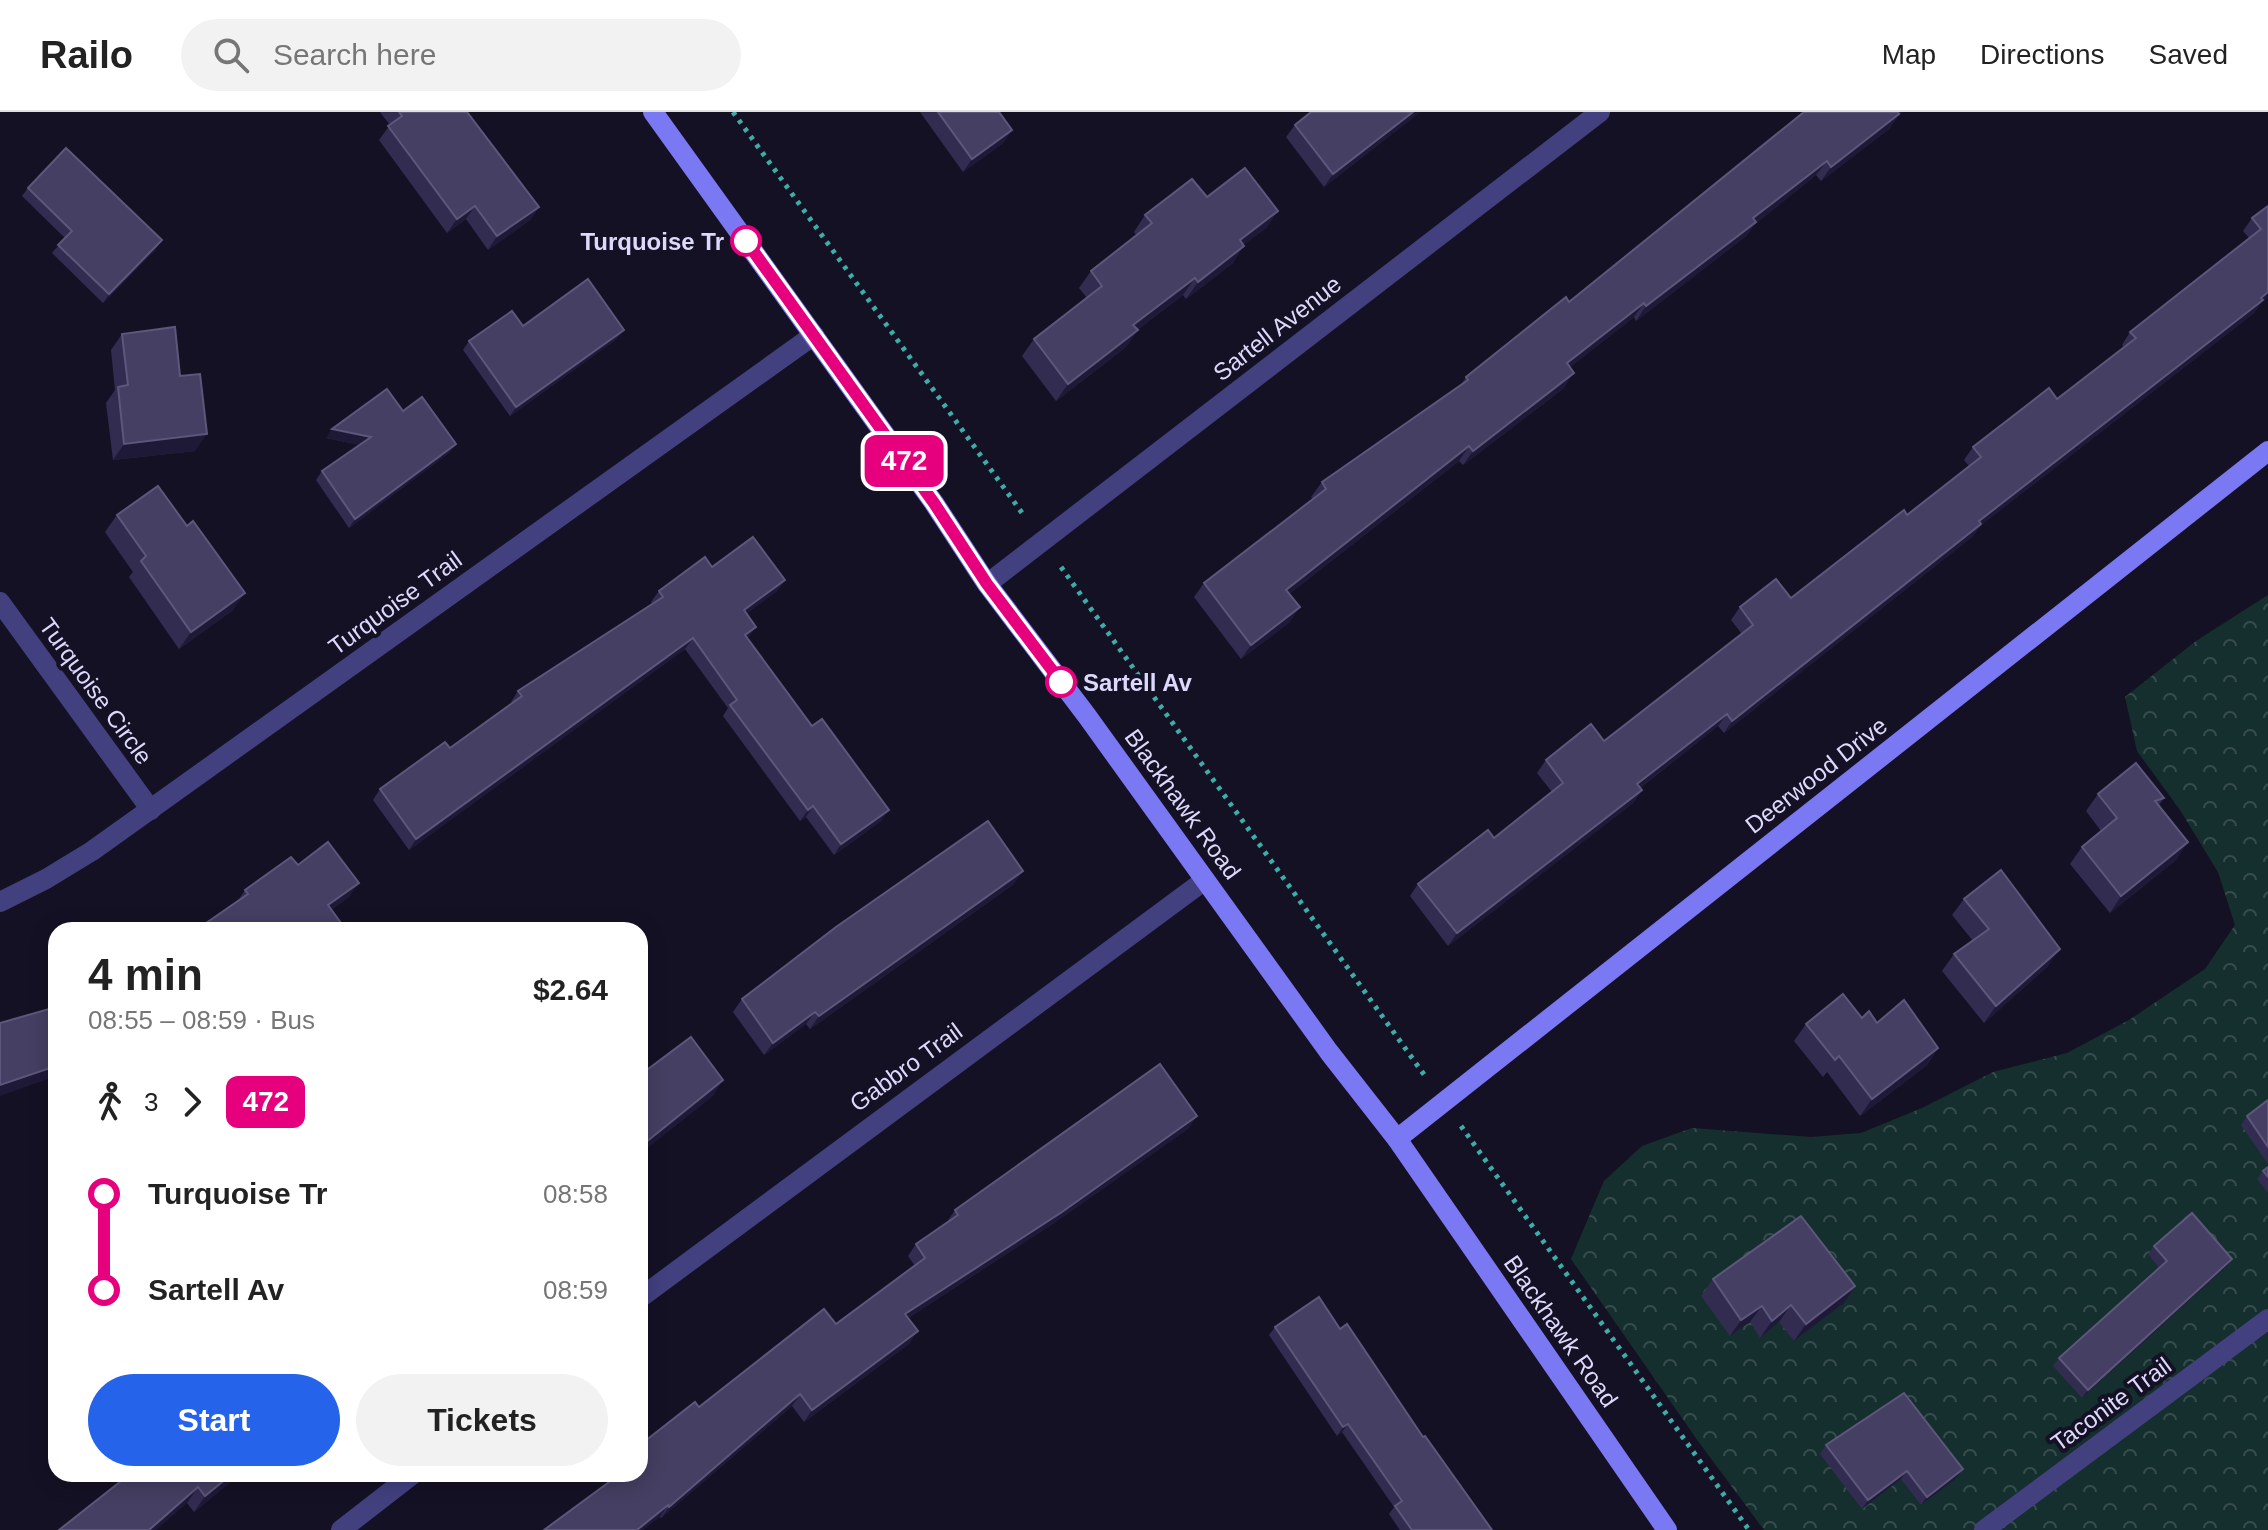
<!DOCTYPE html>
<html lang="en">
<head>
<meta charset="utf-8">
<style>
  :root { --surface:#fff; --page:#f2f2f2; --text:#222; --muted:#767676; --line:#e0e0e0; --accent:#2563eb }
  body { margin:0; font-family:Arial,sans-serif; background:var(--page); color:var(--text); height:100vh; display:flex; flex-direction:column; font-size:30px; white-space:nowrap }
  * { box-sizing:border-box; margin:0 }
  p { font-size:26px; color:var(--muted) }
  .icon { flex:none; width:44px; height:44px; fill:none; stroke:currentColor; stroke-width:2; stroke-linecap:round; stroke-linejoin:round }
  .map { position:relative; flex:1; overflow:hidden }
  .drawer { position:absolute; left:48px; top:810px; width:600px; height:560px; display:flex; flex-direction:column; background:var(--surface); border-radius:24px; box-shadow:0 4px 20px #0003 }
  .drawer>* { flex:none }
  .badge { padding:0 16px; border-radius:12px; font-size:28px; line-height:52px }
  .map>.badge { position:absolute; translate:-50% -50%; box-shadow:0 0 0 4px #fff }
  .legs { display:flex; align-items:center; gap:12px; height:88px; padding:0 40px; font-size:26px }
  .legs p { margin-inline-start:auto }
  .overview { display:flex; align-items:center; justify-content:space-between; height:136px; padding:0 40px }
  h1 { font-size:44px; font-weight:600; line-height:60px }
  .button { display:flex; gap:16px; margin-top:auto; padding:16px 40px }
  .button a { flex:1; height:92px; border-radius:48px; background:var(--accent); color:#fff; font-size:32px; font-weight:600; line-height:92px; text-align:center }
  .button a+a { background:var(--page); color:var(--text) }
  ul { padding:0 40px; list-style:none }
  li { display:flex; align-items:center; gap:28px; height:96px; font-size:30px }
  li i { display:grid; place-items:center; width:12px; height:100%; margin:0 10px; background:currentColor }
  li i::after { content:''; width:20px; height:20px; margin:-10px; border:6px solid; border-radius:50%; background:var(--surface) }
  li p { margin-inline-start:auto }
  li:first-child i { background:linear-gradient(#0000 50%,currentColor 0) }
  li:last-child i { background:linear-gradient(currentColor 50%,#0000 0) }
  header { display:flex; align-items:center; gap:48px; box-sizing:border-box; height:112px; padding:0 40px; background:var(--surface); border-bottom:2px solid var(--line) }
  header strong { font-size:38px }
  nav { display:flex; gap:44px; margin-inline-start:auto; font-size:28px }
  .search { width:560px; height:72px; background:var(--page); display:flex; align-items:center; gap:20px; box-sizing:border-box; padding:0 28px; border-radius:44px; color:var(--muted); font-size:30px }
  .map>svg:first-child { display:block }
  .forest { fill:url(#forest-crowns) }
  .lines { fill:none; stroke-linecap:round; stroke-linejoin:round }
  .path { stroke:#3aaea7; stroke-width:5; stroke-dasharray:4 6; stroke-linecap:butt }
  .street { stroke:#434080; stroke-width:20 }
  .secondary { stroke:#7b78f3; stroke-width:20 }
  .wall { fill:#332c51 }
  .shaded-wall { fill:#1f1938 }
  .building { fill:#453f63; stroke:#5d577b; stroke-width:2 }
  .line-1-casing { stroke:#fff; stroke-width:18 }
  .line-1 { stroke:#e6007e; stroke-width:12 }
  .stop-1-dot { fill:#fff; stroke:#e6007e; stroke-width:4 }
  .labels { text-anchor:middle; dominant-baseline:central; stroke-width:8; stroke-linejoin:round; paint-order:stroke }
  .stop-label { font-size:24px; font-weight:bold; fill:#ddd9fc; stroke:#151125; text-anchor:end }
  .street-label { font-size:24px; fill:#ddd9fc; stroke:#151125 }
</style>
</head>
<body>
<header>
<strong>Railo</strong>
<div class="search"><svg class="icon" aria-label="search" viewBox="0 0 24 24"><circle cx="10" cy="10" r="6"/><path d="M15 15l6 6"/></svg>Search here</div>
<nav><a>Map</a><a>Directions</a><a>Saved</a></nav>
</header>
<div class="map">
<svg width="2268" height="1418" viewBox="0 0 2268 1418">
  <defs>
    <pattern id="forest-crowns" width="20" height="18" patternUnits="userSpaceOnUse" patternTransform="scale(2)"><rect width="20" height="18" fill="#152f2e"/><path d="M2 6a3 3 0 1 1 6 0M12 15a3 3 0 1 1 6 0" fill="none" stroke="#374d4d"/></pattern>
  </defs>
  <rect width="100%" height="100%" fill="#151125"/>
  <path class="forest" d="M2268,483V1418H1764L1698,1329L1571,1147L1604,1069L1642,1034L1692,1016L1811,1025L1861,1021L1922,996L1993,960L2067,941L2129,908L2205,857L2235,813L2218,760L2180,698L2137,639L2125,585L2196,529Z"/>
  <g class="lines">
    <g class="path">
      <path d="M733,0L1025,405"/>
      <path d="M1061,455L1425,964"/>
      <path d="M1461,1014L1749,1418"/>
    </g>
    <g class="street">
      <path d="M987,472L1600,0"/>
      <path d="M0,490L151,698"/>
      <path d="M0,790L46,767L92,739L814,223"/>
      <path d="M640,1186L1205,768"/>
      <path d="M341,1418L413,1362"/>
      <path d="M1984,1418L2268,1207"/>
    </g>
    <g class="secondary">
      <path d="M653,0L934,391L987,472L1087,604L1329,940L1397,1027L1667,1418"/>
      <path d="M1397,1027L2268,339"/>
    </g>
  </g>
  <g class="wall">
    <path d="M380,0H467L539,95L530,108L488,138L466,107L447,121L379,28L390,13Z"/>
    <path d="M920,0H999L1012,18L1003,31L963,60Z"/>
    <path d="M1420,0L1324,75L1286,25L1295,13Z"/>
    <path d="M1898,4L1889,17L1821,69L1816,63L1755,112L1746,124L1636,209L1634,205L1570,255L1564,276L1463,353L1459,349L1289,482L1290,510L1241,547L1194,485L1204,471L1313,387L1311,385L1322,370L1460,274L1466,265L1569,190Z"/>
    <path d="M28,76L156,137L103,191L52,141L65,126L22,84Z"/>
    <path d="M1207,85L1278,99L1266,116L1243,133L1233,151L1186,187L1183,183L1137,218L1126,235L1056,289L1022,244L1034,227L1087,186L1079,176L1091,159L1136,123L1134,120L1145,103Z"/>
    <path d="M2268,94L2261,191L2254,201L1981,413L1972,425L1724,621L1718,614L1640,676L1642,678L1633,691L1448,834L1410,784L1418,772L1494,726L1552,680L1537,661L1546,648L1604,629L1742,522L1731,508L1740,495L1791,486L1907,403L1969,354L1964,348L1973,335L2057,287L2124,235L2122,233L2130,220L2249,126L2243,119L2252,106Z"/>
    <path d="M122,222L180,264L195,339L113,348L106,291L115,278L111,238Z"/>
    <path d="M618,226L510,304L463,238L469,229Z"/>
    <path d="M403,299L450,340L349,416L316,368L322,359L360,333L326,326Z"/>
    <path d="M117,403L233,498L179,537L129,465L133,460L105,420Z"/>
    <path d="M712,455L785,468L777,479L747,501L756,515L747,526L881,709L834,743L806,705L800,709L723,604L728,596L685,537L409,738L373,688L380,677L450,636L512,591L511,590L518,579L653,492L651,490L659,479Z"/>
    <path d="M2098,682L2164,686L2159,693L2177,747L2110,801L2070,752L2082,735L2101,719L2086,699Z"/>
    <path d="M298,753L349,785L331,798L341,811L336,818H196L237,790L245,778Z"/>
    <path d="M1014,772L810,917L806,912L764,943L733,900L742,887Z"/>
    <path d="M1964,787L2048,854L1984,911L1942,859L1954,842L1973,829L1952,803Z"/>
    <path d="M1862,906L1938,936L1927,953L1860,1004L1827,960L1823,965L1794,929L1806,912Z"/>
    <path d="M2268,988V1052L2241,1013L2247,1004Z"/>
    <path d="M1189,1016L1054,1111L908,1206L910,1231L804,1310L792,1294L661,1406L660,1405L640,1362L699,1295L836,1212L915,1154L908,1144L916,1132L947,1110L955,1098Z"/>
    <path d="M2268,1055V1081L2257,1067L2263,1059Z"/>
    <path d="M2154,1134L2226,1155L2082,1286L2053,1254L2059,1246L2159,1156L2148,1142Z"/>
    <path d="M1713,1167L1855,1174L1844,1191L1794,1229L1779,1210L1760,1226L1750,1210L1730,1224L1701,1184Z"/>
    <path d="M1275,1215L1340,1217L1423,1325L1492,1418H1400L1389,1402L1394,1395L1342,1320L1337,1324L1269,1223Z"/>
    <path d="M1826,1333L1957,1366L1921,1393L1901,1367L1862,1397L1820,1342Z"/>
    <path d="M130,1362H240L194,1400L187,1391Z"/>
  </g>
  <g class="shaded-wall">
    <path d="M1413,0H1420L1324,75L1333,62Z"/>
    <path d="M1895,0H1903L1898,4L1889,17L1821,69L1831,55Z"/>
    <path d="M1012,18L1003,31L963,60L972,47Z"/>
    <path d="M1827,49L1816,63L1755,112L1746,124L1636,209L1646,194L1753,106Z"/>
    <path d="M475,94L466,107L447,121L457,107Z"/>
    <path d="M539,95L530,108L488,138L497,124Z"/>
    <path d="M1278,99L1266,116L1228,145L1240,128Z"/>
    <path d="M162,128L156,137L103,191L109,182Z"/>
    <path d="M1244,134L1233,151L1186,187L1198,170Z"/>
    <path d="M1195,166L1183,183L1121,230L1133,213Z"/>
    <path d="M2268,180V186L2261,191L2254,201L1981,413L1972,425L1724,621L1732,609L1979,409Z"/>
    <path d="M1644,191L1634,205L1557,265L1567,251Z"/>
    <path d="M624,218L618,226L510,304L516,295Z"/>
    <path d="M1138,218L1126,235L1056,289L1068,272Z"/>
    <path d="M1574,261L1564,276L1463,353L1473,339Z"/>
    <path d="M332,317L371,325L365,334L326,326Z"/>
    <path d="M207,322L195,339L113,348L124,332Z"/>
    <path d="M456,332L450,340L349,416L355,407Z"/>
    <path d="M1469,334L1459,349L1276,492L1286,478Z"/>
    <path d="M785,468L777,479L736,509L744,498Z"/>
    <path d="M245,481L233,498L179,537L191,520Z"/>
    <path d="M1300,495L1290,510L1241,547L1251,533Z"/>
    <path d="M756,515L749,525L737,534L745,523Z"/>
    <path d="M693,526L685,537L409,738L416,727Z"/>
    <path d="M1727,602L1718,614L1628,685L1637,672Z"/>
    <path d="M1642,678L1633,691L1448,834L1457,821Z"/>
    <path d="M813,694L806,705L800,709L808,698Z"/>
    <path d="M889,698L881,709L834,743L841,732Z"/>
    <path d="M2188,730L2177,747L2110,801L2121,784Z"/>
    <path d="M1023,759L1014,772L810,917L819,904Z"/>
    <path d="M359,771L349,785L319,807L328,793Z"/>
    <path d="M2060,837L2048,854L1984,911L1996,894Z"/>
    <path d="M815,900L806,912L764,943L773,931Z"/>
    <path d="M1938,936L1927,953L1860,1004L1872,987Z"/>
    <path d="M56,954V964L0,984V973Z"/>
    <path d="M723,968L713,984L640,1042V1035Z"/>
    <path d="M1197,1004L1189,1016L1054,1111L897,1213L905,1202Z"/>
    <path d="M2232,1147L2226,1155L2082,1286L2088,1278Z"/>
    <path d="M1855,1174L1844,1191L1794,1229L1806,1212Z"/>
    <path d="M1791,1193L1779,1210L1760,1226L1772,1209Z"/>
    <path d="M1762,1194L1750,1210L1730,1224L1741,1208Z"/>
    <path d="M918,1219L910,1231L804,1310L812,1298Z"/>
    <path d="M800,1282L792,1294L661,1406L669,1395Z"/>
    <path d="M1348,1312L1342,1320L1337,1324L1343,1315Z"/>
    <path d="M1963,1357L1957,1366L1921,1393L1927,1385Z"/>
    <path d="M1907,1359L1901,1367L1862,1397L1868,1388Z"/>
    <path d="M232,1362H240L194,1400L205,1384Z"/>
    <path d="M198,1375L187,1391L156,1418H149Z"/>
    <path d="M668,1393L660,1405L643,1418H637Z"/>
  </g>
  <g class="building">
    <path d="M399,0H467L539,95L497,124L475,94L457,107L388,14L402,4Z"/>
    <path d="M938,0H999L1012,18L972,47Z"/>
    <path d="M1311,0H1413L1333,62L1295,13Z"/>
    <path d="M1804,0H1898L1899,2L1831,55L1827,49L1753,106L1756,110L1646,194L1644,191L1567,251L1574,261L1473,339L1469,334L1286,478L1300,495L1251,533L1204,471L1326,377L1322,370L1468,268L1466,265L1566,185L1569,190Z"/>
    <path d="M66,36L162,128L109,182L58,133L72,119L28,76Z"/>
    <path d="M1245,56L1278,99L1240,128L1244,134L1198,170L1195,166L1133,213L1138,218L1068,272L1034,227L1102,174L1091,159L1152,111L1145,103L1192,67L1207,85Z"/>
    <path d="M2268,94V180L2261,186L2263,188L1979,409L1981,412L1732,609L1727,602L1637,672L1642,678L1457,821L1418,772L1488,718L1494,726L1563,671L1546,648L1591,612L1604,629L1753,513L1740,495L1776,467L1791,486L1904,398L1907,403L1981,345L1973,335L2049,276L2057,287L2136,226L2130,220L2261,117L2252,106Z"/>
    <path d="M588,167L624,218L516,295L469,229L512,199L523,214Z"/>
    <path d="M175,215L180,264L200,262L207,322L124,332L118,275L128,273L122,222Z"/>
    <path d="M387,277L403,299L422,285L456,332L355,407L322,359L371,325L332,317Z"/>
    <path d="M158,374L187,414L193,409L245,481L191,520L141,449L146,444L117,403Z"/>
    <path d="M753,425L785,468L744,498L756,515L745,523L812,614L822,607L889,698L841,732L813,694L808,698L730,593L737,588L693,526L416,727L380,677L445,630L450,636L522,584L518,579L663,485L659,479L705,445L712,455Z"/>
    <path d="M2136,651L2164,686L2155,689L2188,730L2121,784L2082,735L2117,706L2098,682Z"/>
    <path d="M988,709L1023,759L819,904L815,900L773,931L742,887L836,815Z"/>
    <path d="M328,730L359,771L328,793L341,811L331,818H196L248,782L245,778L291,745L298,753Z"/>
    <path d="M2001,758L2060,837L1996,894L1954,842L1989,817L1964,787Z"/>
    <path d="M1843,882L1862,906L1869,899L1877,911L1904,888L1938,936L1872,987L1839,944L1835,948L1806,912Z"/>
    <path d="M56,895V954L0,973V911Z"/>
    <path d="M691,925L723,968L640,1035V955L644,952L648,957Z"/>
    <path d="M1160,952L1197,1004L1062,1100L905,1202L918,1219L812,1298L800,1282L669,1395L668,1393L637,1418H544L620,1362H640V1333L695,1290L699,1295L824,1197L836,1212L925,1146L916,1132L958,1103L955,1098Z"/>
    <path d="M2268,988V1035L2247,1004Z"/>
    <path d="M2268,1055V1065L2263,1059Z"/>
    <path d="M2192,1101L2232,1147L2088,1278L2059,1246L2167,1149L2154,1134Z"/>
    <path d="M1801,1104L1855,1174L1806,1212L1791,1193L1772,1209L1762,1194L1741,1208L1713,1167Z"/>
    <path d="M1319,1185L1340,1217L1347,1212L1423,1325L1425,1324L1492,1418H1412L1395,1394L1402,1389L1348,1312L1343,1315L1275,1215Z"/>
    <path d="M1904,1281L1963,1357L1927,1385L1907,1359L1868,1388L1826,1333Z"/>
    <path d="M130,1362H232L205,1384L198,1375L149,1418H59Z"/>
  </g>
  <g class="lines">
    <g class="line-1-casing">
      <path id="line-1" d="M746,129L934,391L987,472L1061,570"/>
    </g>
    <use href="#line-1" class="line-1"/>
  </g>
  <g class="stop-1-dot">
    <circle cx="746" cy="129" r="14"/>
    <circle cx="1061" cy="570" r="14"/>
  </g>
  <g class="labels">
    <g class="stop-label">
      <text x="724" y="129">Turquoise Tr</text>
      <text x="1083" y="570" text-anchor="start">Sartell Av</text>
    </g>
    <g class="street-label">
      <text transform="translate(1277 216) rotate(-38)">Sartell Avenue</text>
      <text transform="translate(395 491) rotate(-36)">Turquoise Trail</text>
      <text transform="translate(96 579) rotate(54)">Turquoise Circle</text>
      <text transform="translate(1816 663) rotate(-38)">Deerwood Drive</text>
      <text transform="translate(1183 692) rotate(54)">Blackhawk Road</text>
      <text transform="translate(906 955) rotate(-36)">Gabbro Trail</text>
      <text transform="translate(1561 1219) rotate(55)">Blackhawk Road</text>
      <text transform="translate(2111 1292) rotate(-36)">Taconite Trail</text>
    </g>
  </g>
</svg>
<b class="badge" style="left:904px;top:349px;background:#e6007e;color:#fff">472</b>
<section class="drawer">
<div class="overview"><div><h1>4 min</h1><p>08:55 – 08:59 · Bus</p></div><b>$2.64</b></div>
<div class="legs"><svg class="icon" aria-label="walk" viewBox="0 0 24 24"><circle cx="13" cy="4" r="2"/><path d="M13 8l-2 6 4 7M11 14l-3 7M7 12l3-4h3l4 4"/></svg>3<svg class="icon" aria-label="forward" viewBox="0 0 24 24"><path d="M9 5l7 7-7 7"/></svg><b class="badge" style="background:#e6007e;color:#fff">472</b></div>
<ul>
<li><i style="color:#e6007e"></i><b>Turquoise Tr</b><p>08:58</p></li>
<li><i style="color:#e6007e"></i><b>Sartell Av</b><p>08:59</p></li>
</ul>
<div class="button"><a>Start</a><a>Tickets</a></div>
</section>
</div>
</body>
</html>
